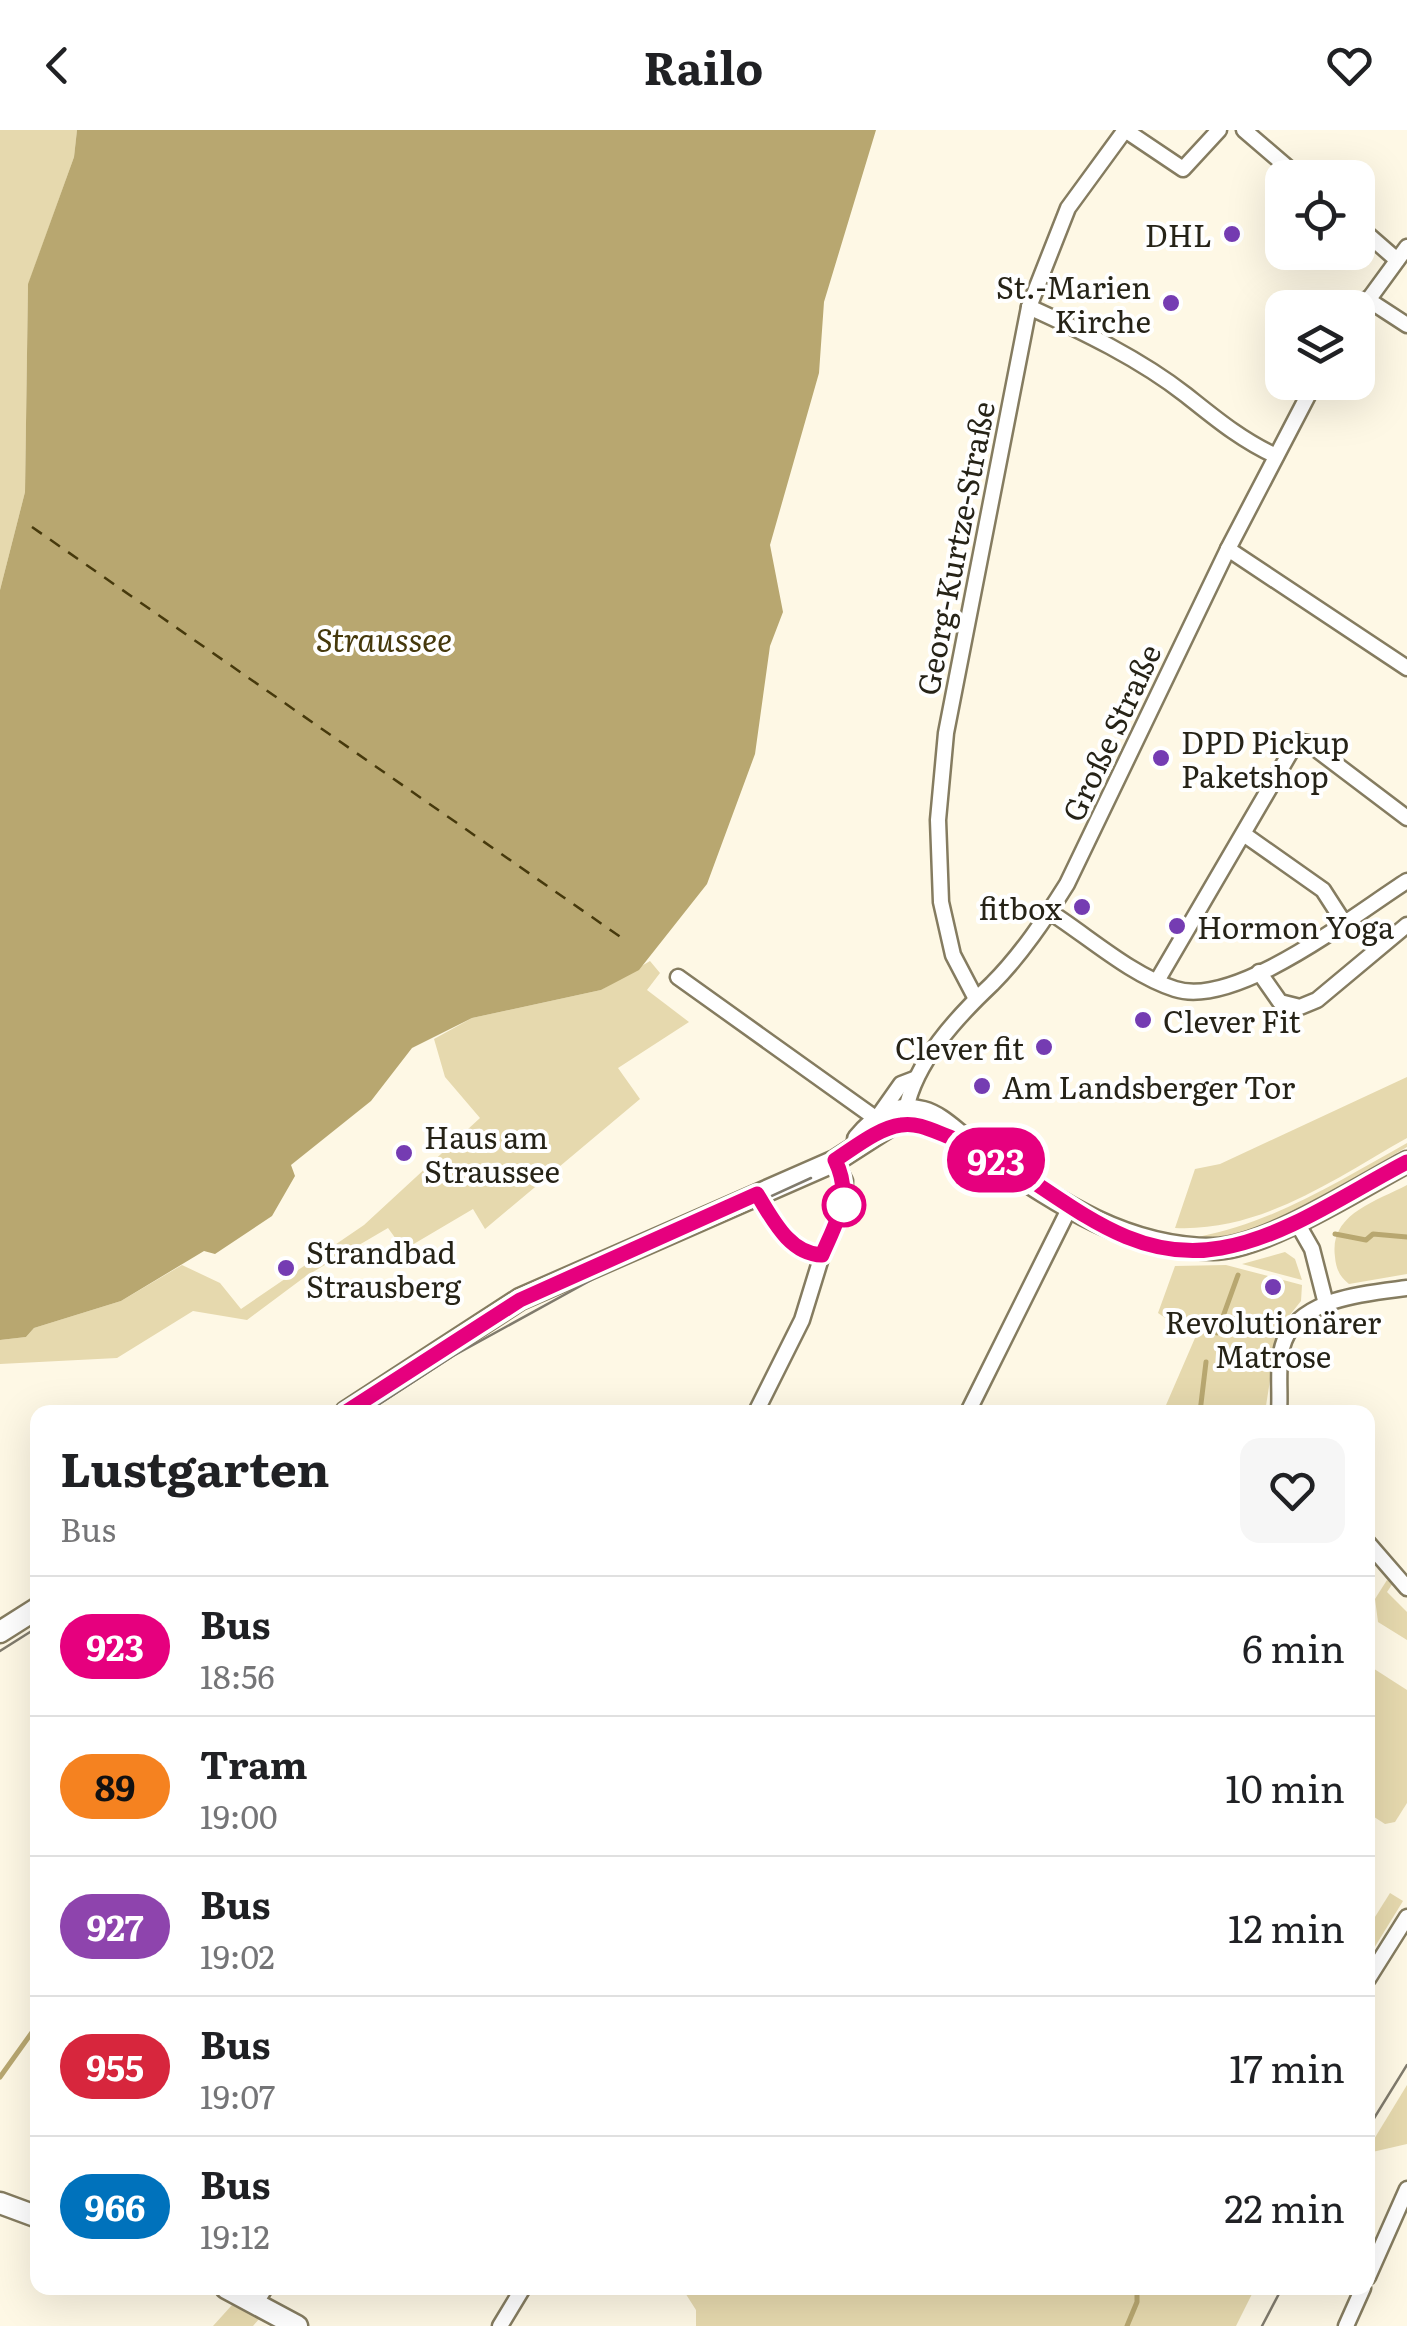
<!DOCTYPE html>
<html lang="en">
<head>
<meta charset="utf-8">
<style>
  :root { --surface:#fff; --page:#f6f6f6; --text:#202124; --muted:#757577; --line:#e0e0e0 }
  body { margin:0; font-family:Literata,serif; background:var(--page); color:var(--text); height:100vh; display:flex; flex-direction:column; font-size:38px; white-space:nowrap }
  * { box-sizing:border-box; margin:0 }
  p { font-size:32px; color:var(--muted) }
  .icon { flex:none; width:55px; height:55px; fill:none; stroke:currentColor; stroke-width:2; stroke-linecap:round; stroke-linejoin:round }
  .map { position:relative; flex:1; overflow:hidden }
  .panel { position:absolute; left:30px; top:1275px; width:1345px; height:890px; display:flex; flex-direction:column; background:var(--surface); border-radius:20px; box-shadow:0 10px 40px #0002 }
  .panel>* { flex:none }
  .badge { padding:0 20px; border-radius:32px; font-size:35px; line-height:65px }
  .tools { position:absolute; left:1265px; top:30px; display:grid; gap:20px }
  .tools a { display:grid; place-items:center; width:110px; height:110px; border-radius:20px; background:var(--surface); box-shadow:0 10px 40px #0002; font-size:50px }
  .map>.badge { position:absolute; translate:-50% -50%; box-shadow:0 0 0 5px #fff }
  .round { display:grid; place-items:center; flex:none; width:105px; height:105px; border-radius:20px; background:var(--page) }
  .headline { display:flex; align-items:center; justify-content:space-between; height:170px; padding:0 30px }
  h1 { font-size:48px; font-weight:700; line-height:75px }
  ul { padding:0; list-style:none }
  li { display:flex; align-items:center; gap:30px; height:140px; padding:0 30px; border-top:2px solid var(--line) }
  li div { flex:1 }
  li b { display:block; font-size:38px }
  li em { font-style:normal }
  li .badge { min-width:110px; font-weight:700; text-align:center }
  header { display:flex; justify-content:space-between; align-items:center; height:130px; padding:0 30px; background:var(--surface); font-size:45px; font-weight:700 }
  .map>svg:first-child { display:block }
  .green { fill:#e6d9ae }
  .water { fill:#b8a770 }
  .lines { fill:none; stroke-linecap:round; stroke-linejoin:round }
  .stream { stroke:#b8a770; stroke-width:5 }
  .ferry { stroke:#46390c; stroke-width:2.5; stroke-dasharray:12 10; stroke-linecap:butt }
  .street-casing { stroke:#857c60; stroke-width:19 }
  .secondary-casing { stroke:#857c60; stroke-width:25 }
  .street { stroke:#fff; stroke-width:14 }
  .secondary { stroke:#fff; stroke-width:20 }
  .tram { stroke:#807b6d; stroke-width:2.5 }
  .line-casing { stroke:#fff; stroke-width:22 }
  .line { stroke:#e6007e; stroke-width:15 }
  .poi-dot { fill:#753cb2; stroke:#fff; stroke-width:4 }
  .stop-dot { fill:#fff; stroke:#e6007e; stroke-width:5 }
  .labels { text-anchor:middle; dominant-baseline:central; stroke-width:8; stroke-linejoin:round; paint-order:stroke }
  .poi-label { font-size:30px; fill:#262317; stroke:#fff; text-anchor:start }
  .street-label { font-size:30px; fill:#262317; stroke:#fff }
  .water-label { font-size:32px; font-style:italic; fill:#46390c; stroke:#fff }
</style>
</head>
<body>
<header><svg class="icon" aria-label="back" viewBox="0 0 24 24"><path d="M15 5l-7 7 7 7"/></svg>Railo<svg class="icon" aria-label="heart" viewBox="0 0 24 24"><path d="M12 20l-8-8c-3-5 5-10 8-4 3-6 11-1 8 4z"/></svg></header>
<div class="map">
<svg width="1407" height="2196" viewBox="0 0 1407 2196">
  <rect width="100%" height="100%" fill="#fef8e5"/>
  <g class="green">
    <path d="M0,0H77L74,27L28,155L25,362L0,460Z"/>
    <path d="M650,831L660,843L647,860L689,892L618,938L640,969L485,1099L473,1079L412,1115L409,1111L401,1116L388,1098L306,1146L247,1190L193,1181L117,1228L0,1234V1210L26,1207L34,1198L121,1171L182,1135L220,1153L241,1179L364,1095L480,988L445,947L434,909L472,888L601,860Z"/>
    <path d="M1407,947V1008C1334,1049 1262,1102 1175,1098L1195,1039L1220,1034Z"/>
    <path d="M1407,1013V1017C1350,1049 1265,1112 1198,1107C1275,1092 1339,1051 1407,1013Z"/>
    <path d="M1407,1055V1144L1349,1154C1340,1147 1336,1139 1335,1127C1329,1084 1375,1072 1407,1055Z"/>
    <path d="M1285,1122L1295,1129L1302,1150L1242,1134Z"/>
    <path d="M1226,1135L1302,1155L1301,1171L1278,1200L1265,1282H1163L1195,1208L1158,1183L1175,1136Z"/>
    <path d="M1387,1450L1393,1453L1387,1462L1407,1482V1510L1378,1492L1375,1469Z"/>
    <path d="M1368,1535L1407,1560V1673L1395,1692L1385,1694L1368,1683Z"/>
    <path d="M1390,1763L1403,1771L1368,1828V1798Z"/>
    <path d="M1407,1955V2014L1368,2023V2019Z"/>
    <path d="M682,2158H1255L1236,2196H696V2180Z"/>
    <path d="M232,2175L259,2188H260L253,2196H213Z"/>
  </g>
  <path class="water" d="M77,0H876L824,172L819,243L770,415L783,482L770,516L755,624L707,754L639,840L601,860L472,888L412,918L371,971L291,1035L295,1046L272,1086L215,1124L204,1121L121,1171L34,1198L26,1207L0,1210V460L25,362L28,154L74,27Z"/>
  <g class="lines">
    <g class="stream">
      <path d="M1335,1104L1366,1110L1373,1104L1407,1107"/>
      <path d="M1217,1203L1238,1145"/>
      <path d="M1200,1282L1206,1232"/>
      <path d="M0,1947L38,1894"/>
      <path d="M1127,2196L1137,2172V2158"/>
    </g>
    <path class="ferry" d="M32,397L622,808"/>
    <g class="street-casing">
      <g id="street">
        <path d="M1125,0L1183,39L1219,0"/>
        <path d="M1244,0L1300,48"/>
        <path d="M1358,96L1397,130"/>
        <path d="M1367,169L1407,195"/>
        <path d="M1029,177C1082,201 1140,229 1186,265C1215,288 1241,310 1276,326"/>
        <path d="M1358,184L1407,117"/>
        <path d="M1228,419L1407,538"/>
        <path d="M1245,705L1323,760L1343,791"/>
        <path d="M1050,782C1089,807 1131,845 1175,859C1236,879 1355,784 1407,751"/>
        <path d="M1259,842L1280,872L1300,877L1317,870L1407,795"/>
        <path d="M678,847L885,995"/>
        <path d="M1157,851L1297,611L1308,613L1407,688"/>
        <path d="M975,867L953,825L941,772L938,690L946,603L1029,177L1068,78L1125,0"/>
        <path d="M906,980C915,932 957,887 992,854C1021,825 1045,789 1067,754L1228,419L1315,252"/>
        <path d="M877,988L901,954L914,949"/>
        <path d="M757,1064C772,1089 789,1123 822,1125"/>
        <path d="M1296,1091L1312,1119L1326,1174"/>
        <path d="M756,1282L802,1190L822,1125L844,1075L845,1051L835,1031"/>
        <path d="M968,1282L1069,1079"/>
        <path d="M1279,1282C1281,1258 1275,1227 1287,1205C1308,1167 1369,1163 1407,1158"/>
        <path d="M1368,1413L1407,1458"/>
        <path d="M1368,1849L1407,1787"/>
        <path d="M1368,2147L1407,2059"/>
        <path d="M257,2171L265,2158"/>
        <path d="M500,2196L523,2158"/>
        <path d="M1346,2196L1363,2158"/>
      </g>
    </g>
    <g class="secondary-casing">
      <g id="secondary">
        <path d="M858,1009C875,989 893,974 923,982C942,987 957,1005 973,1015C1049,1066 1119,1119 1213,1119C1264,1119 1360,1057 1407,1032"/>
        <path d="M346,1282L520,1169L835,1031L888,997L906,980"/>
        <path d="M0,1502L38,1478"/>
        <path d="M0,2073L38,2087"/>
        <path d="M226,2158L297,2196"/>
      </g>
    </g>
    <use href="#street" class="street"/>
    <use href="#secondary" class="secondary"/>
    <g class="tram">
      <path d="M367,1282L453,1226L604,1143L811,1048"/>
      <path d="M0,1521L38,1497"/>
      <path d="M1368,1998L1407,1935"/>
      <path d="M1262,2196L1282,2158"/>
    </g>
  </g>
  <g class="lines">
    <g class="line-casing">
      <path id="line" d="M346,1282L520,1170L757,1064C772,1088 789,1124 822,1125C837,1090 853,1067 835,1030C854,1018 878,998 901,995C919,992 935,1002 952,1008C1043,1039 1111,1138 1221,1118C1286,1107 1349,1062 1407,1032"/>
    </g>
    <use href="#line" class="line"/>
  </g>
  <g class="poi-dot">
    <circle cx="1232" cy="104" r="10"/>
    <circle cx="1171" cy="173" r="10"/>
    <circle cx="1161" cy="628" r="10"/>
    <circle cx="1082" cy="777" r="10"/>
    <circle cx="1177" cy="796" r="10"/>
    <circle cx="1143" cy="890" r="10"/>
    <circle cx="1044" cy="917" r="10"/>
    <circle cx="982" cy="956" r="10"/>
    <circle cx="404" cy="1023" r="10"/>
    <circle cx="286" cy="1138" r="10"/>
    <circle cx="1273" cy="1157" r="10"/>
  </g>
  <circle class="stop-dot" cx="844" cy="1075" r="20"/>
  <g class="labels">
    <g class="poi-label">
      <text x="1212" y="104" text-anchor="end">DHL</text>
      <text x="1151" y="156" text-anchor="end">St.-Marien<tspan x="1151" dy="34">Kirche</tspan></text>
      <text x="1181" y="611">DPD Pickup<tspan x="1181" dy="34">Paketshop</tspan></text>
      <text x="1062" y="777" text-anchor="end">fitbox</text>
      <text x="1197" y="796">Hormon Yoga</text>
      <text x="1163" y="890">Clever Fit</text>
      <text x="1024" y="917" text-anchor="end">Clever fit</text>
      <text x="1002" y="956">Am Landsberger Tor</text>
      <text x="424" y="1006">Haus am<tspan x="424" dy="34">Straussee</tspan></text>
      <text x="306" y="1121">Strandbad<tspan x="306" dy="34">Strausberg</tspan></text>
      <text x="1273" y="1191" text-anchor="middle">Revolutionärer<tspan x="1273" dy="34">Matrose</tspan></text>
    </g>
    <g class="street-label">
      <text transform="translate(954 418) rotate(-79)">Georg-Kurtze-Straße</text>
      <text transform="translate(1110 602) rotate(-65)">Große Straße</text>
    </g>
    <g class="water-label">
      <text x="384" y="508">Straussee</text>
    </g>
  </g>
</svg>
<div class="tools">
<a><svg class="icon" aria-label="locate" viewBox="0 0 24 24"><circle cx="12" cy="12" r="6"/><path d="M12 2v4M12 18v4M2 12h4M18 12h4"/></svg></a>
<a><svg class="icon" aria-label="layers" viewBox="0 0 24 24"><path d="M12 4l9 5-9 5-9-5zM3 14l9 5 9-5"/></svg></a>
</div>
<b class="badge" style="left:996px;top:1030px;background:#e6007e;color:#fff">923</b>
<section class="panel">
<div class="headline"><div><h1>Lustgarten</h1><p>Bus</p></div><a class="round"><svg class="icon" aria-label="heart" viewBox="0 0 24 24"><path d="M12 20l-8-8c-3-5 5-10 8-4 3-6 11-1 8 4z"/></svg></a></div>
<ul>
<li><span class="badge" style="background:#e6007e;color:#fff">923</span><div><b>Bus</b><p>18:56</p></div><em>6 min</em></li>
<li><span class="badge" style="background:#f58220;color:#111">89</span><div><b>Tram</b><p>19:00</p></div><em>10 min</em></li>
<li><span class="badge" style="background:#8e44ad;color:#fff">927</span><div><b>Bus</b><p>19:02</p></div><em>12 min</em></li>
<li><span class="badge" style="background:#d7263d;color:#fff">955</span><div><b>Bus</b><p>19:07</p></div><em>17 min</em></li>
<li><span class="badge" style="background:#0072bc;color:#fff">966</span><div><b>Bus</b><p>19:12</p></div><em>22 min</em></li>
</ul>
</section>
</div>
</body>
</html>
